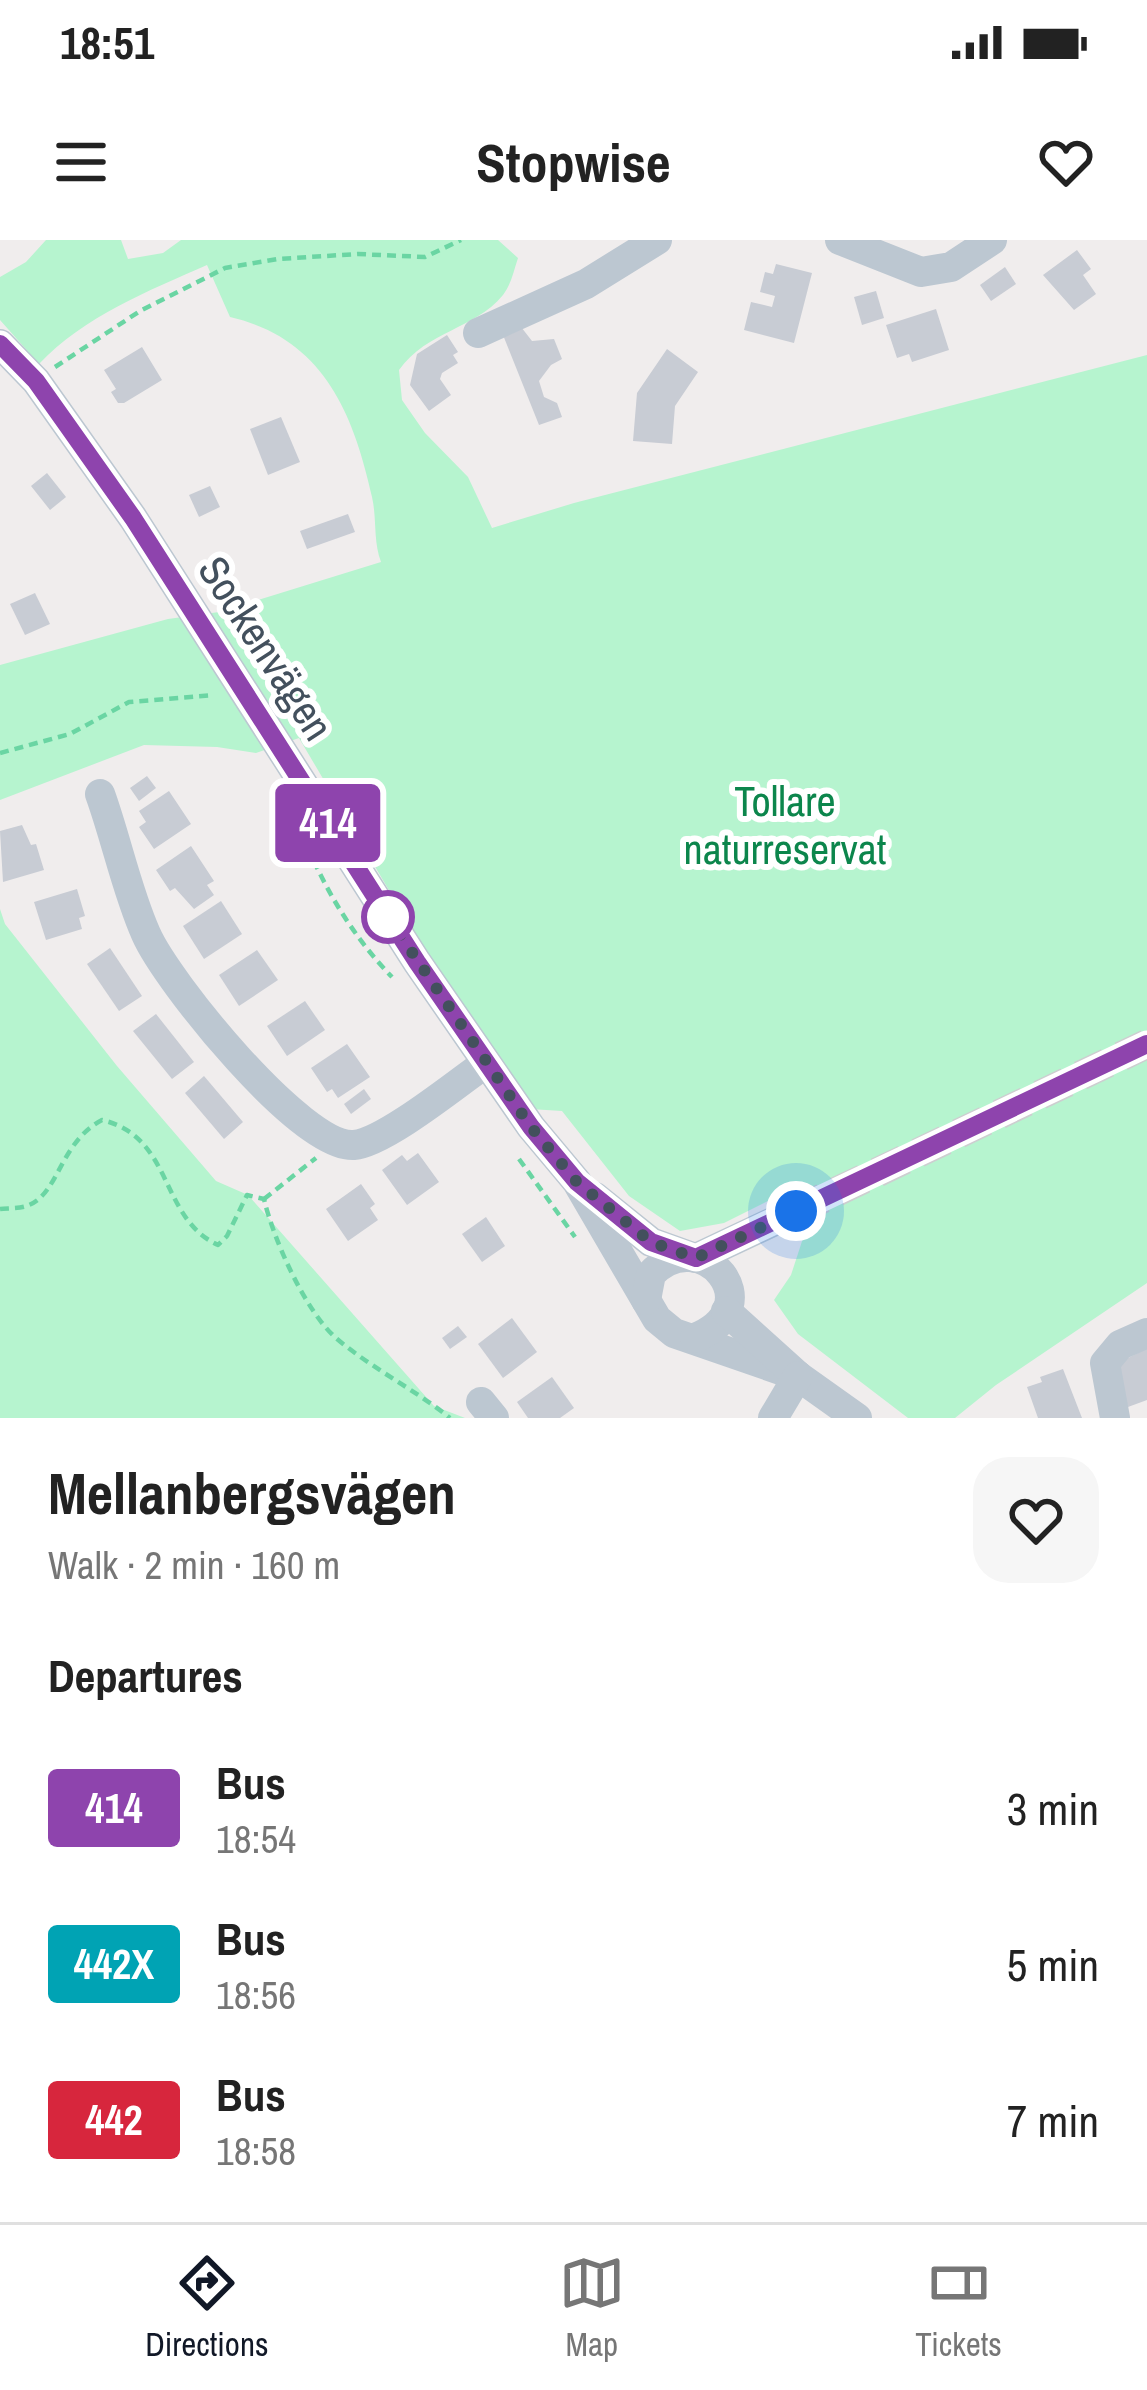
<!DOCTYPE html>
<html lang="en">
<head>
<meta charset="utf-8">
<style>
  :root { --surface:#fff; --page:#f6f6f6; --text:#222; --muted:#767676; --line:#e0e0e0; --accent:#111827 }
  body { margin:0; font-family:"Archivo Narrow",sans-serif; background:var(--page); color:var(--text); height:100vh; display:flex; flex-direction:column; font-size:45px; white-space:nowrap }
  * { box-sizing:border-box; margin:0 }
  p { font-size:39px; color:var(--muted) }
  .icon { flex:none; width:66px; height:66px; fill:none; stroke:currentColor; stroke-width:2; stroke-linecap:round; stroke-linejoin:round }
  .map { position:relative; height:1178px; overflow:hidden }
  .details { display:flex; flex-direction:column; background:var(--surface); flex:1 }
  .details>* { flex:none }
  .badge { padding:0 24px; border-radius:9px; font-size:42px; line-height:78px }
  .you { position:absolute; width:60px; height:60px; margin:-30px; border:9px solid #fff; border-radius:50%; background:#1a73e8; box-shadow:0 0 0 18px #1a73e833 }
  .map>.badge { position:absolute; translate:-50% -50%; box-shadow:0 0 0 6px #fff }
  h2 { padding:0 48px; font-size:45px; line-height:108px }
  .round { display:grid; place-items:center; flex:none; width:126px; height:126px; border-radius:36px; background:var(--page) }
  .head { display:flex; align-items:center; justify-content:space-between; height:204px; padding:0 48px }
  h1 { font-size:57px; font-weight:800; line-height:90px }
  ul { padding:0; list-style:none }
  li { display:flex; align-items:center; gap:36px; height:156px; padding:0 48px }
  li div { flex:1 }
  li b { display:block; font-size:45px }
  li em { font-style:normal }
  li .badge { min-width:132px; font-weight:700; text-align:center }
  .status { display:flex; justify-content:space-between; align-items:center; height:84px; padding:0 60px; background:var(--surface); direction:ltr }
  .status svg { height:33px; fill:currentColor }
  header { display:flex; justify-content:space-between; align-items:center; height:156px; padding:0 48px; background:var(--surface); font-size:54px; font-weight:800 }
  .tab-bar { display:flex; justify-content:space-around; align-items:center; height:168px; border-top:3px solid var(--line); background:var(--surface); font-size:33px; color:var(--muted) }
  .tab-bar a { display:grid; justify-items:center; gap:6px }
  .tab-bar .current { color:var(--accent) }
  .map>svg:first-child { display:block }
  .green { fill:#b6f4cf }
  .building { fill:#c8ccd4 }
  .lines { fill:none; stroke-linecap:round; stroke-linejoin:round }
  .minor-tunnel { stroke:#cdced0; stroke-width:30; stroke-dasharray:30 15; stroke-linecap:butt }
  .path { stroke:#6ad5a3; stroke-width:4.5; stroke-dasharray:9 6; stroke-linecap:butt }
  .minor { stroke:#bcc7d1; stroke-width:30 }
  .line-casing { stroke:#fff; stroke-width:27 }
  .line { stroke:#8e44ad; stroke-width:18 }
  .walk { stroke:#43505d; stroke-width:12; stroke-dasharray:0 21.6 }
  .stop-dot { fill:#fff; stroke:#8e44ad; stroke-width:6 }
  .labels { text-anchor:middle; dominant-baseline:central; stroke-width:12; stroke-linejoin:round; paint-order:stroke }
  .street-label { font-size:42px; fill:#43505d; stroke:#fff }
  .park-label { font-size:42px; fill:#0c864c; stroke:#fff }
</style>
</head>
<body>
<div class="status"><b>18:51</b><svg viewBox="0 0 49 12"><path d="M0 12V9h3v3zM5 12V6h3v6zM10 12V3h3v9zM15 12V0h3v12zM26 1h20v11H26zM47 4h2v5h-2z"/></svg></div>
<header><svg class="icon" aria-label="menu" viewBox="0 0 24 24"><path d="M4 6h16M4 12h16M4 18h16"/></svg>Stopwise<svg class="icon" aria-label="heart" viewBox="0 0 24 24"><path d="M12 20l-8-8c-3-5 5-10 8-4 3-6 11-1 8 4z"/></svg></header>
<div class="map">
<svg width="1147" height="1178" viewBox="0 0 1147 1178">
  <rect width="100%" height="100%" fill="#f0eded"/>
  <g class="green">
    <path d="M46,0H121L128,19L163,13L181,0H498L518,18C514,30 511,45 503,55C474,90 428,90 399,130L402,160L425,193L468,237L492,288L574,263L1147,115V1043L996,1145L955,1178H908L798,1094L774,1060L791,1035L806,989L784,953L724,983L680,991L629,956L562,871L530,869L471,789L299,498L256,513L217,507L144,505L0,560V425L168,379L219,372L381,322C373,300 377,279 372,257C353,171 322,98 230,77L207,25C150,50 83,77 39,124L0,80V37L26,22Z"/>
    <path d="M0,669L5,684L117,826L216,941L248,955L434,1166L465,1178H0Z"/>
  </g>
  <g class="building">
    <path d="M1077,10L1091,29L1083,35L1096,54L1074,70L1043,35Z"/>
    <path d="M776,24L812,33L794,103L744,90L751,62L772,67L775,56L760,52L765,32L773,34Z"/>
    <path d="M1005,27L1016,44L991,61L980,45Z"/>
    <path d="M876,51L884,78L862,85L854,57Z"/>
    <path d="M936,69L949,110L912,122L909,114L897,118L886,85Z"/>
    <path d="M518,83L532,101L554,99L562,119L551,125L539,141L544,157L557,163L562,177L539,185L501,90Z"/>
    <path d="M447,95L458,112L453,115L458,123L442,133L440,139L451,155L429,171L410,145L417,114Z"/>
    <path d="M142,107L162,140L124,163H118L111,152L116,149L104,130Z"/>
    <path d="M667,109L698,132L675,166L672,204L633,201L637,153Z"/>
    <path d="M281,177L300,222L268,235L250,189Z"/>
    <path d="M47,233L66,257L50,270L31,246Z"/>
    <path d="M210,246L220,267L199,277L189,255Z"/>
    <path d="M348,274L355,292L307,309L300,291Z"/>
    <path d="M35,353L50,384L25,395L10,364Z"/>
    <path d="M147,536L156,548L139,561L130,548Z"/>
    <path d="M169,551L191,584L154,609L139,587L146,582L139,571Z"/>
    <path d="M22,585L31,605L36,604L44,630L3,642L0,591Z"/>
    <path d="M191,606L214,641L207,645L214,655L194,669L175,648L170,651L156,630Z"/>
    <path d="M77,649L85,676L79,678L82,689L46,700L34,662Z"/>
    <path d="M221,661L242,694L204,719L183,686Z"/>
    <path d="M110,708L142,756L119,771L87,724Z"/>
    <path d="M257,710L278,740L239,766L219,735Z"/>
    <path d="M305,761L325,790L287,816L267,786Z"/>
    <path d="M156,774L194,822L172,839L133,791Z"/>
    <path d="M347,804L370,837L338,858L332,849L327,852L311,828Z"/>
    <path d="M204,836L243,882L224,899L185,853Z"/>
    <path d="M364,849L371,859L351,874L344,864Z"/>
    <path d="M418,913L439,942L407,965L382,930L402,915L407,921Z"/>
    <path d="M361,944L375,964L370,968L378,980L348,1001L326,969Z"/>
    <path d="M486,977L505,1006L482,1022L462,994Z"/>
    <path d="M512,1078L537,1112L503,1138L478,1104Z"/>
    <path d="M458,1086L467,1097L450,1109L442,1098Z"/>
    <path d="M1147,1108V1160L1128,1167L1113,1126Z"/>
    <path d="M1063,1129L1082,1178H1038L1027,1147L1042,1142L1040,1137Z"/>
    <path d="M552,1137L574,1168L560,1178H528L517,1162Z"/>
  </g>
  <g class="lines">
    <path class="minor-tunnel" d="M796,971L1147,804"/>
    <g class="path">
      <path d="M55,127L140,71L225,28L278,19L358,14L425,17L461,0"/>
      <path d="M0,513L70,494L129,462L213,455"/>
      <path d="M308,607C327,654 357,701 392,737"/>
      <path d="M519,919L575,997"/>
      <path d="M264,959L316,918"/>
      <path d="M0,969C8,968 21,969 29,965C59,953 60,902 102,880C174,897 159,978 218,1005L227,996L247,955L264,959C273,998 305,1071 336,1098C371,1128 414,1149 450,1178"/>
    </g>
    <g class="minor">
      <path d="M840,0L921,32L951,27L992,0"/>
      <path d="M478,93L586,44L657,0"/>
      <path d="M0,104L36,141L133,278L417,722L531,887L577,942L657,1079L674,1093L798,1136"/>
      <path d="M100,554C116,598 127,652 146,694C167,742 302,909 354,905C384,903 459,842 486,823"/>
      <path d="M595,957L651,1002L690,1016"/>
      <path d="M696,1018L796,971"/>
      <path d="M646,1060L651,1034C701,981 774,1066 695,1098"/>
      <path d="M726,1071L798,1136L857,1178"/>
      <path d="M481,1162L494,1178"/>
      <path d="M773,1178L798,1136"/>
      <path d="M1115,1178L1105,1123L1120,1105L1147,1093"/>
    </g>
  </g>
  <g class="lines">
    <g class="line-casing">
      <path id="line" d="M0,104L36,141L133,278L417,722L531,887L577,942L651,1002L696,1018L1147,804"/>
    </g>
    <use href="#line" class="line"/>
    <path class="walk" d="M388,677L531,887L577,942L651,1002L696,1018L796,971"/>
  </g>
  <circle class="stop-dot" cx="388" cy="677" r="24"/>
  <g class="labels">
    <g class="street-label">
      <text transform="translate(266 408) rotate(57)">Sockenvägen</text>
    </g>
    <g class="park-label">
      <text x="785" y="561">Tollare<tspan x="785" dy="48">naturreservat</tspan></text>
    </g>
  </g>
</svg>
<div class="you" style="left:796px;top:971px"></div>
<b class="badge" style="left:328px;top:583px;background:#8e44ad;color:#fff">414</b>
</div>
<section class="details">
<div class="head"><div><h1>Mellanbergsvägen</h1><p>Walk · 2 min · 160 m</p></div><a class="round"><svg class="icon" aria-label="heart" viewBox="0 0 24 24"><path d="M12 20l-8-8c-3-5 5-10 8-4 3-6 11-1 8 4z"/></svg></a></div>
<h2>Departures</h2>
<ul>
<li><span class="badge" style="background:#8e44ad;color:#fff">414</span><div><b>Bus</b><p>18:54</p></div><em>3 min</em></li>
<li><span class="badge" style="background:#00a3b4;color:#fff">442X</span><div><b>Bus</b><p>18:56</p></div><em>5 min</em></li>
<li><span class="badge" style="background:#d7263d;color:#fff">442</span><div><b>Bus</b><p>18:58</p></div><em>7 min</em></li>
</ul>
</section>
<nav class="tab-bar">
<a class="current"><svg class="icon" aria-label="directions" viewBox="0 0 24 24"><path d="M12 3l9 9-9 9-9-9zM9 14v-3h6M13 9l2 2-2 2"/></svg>Directions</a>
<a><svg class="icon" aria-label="map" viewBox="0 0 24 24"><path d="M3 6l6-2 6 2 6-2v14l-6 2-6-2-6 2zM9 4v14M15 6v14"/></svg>Map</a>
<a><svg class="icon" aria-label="tickets" viewBox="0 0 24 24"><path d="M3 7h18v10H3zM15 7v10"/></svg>Tickets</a>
</nav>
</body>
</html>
